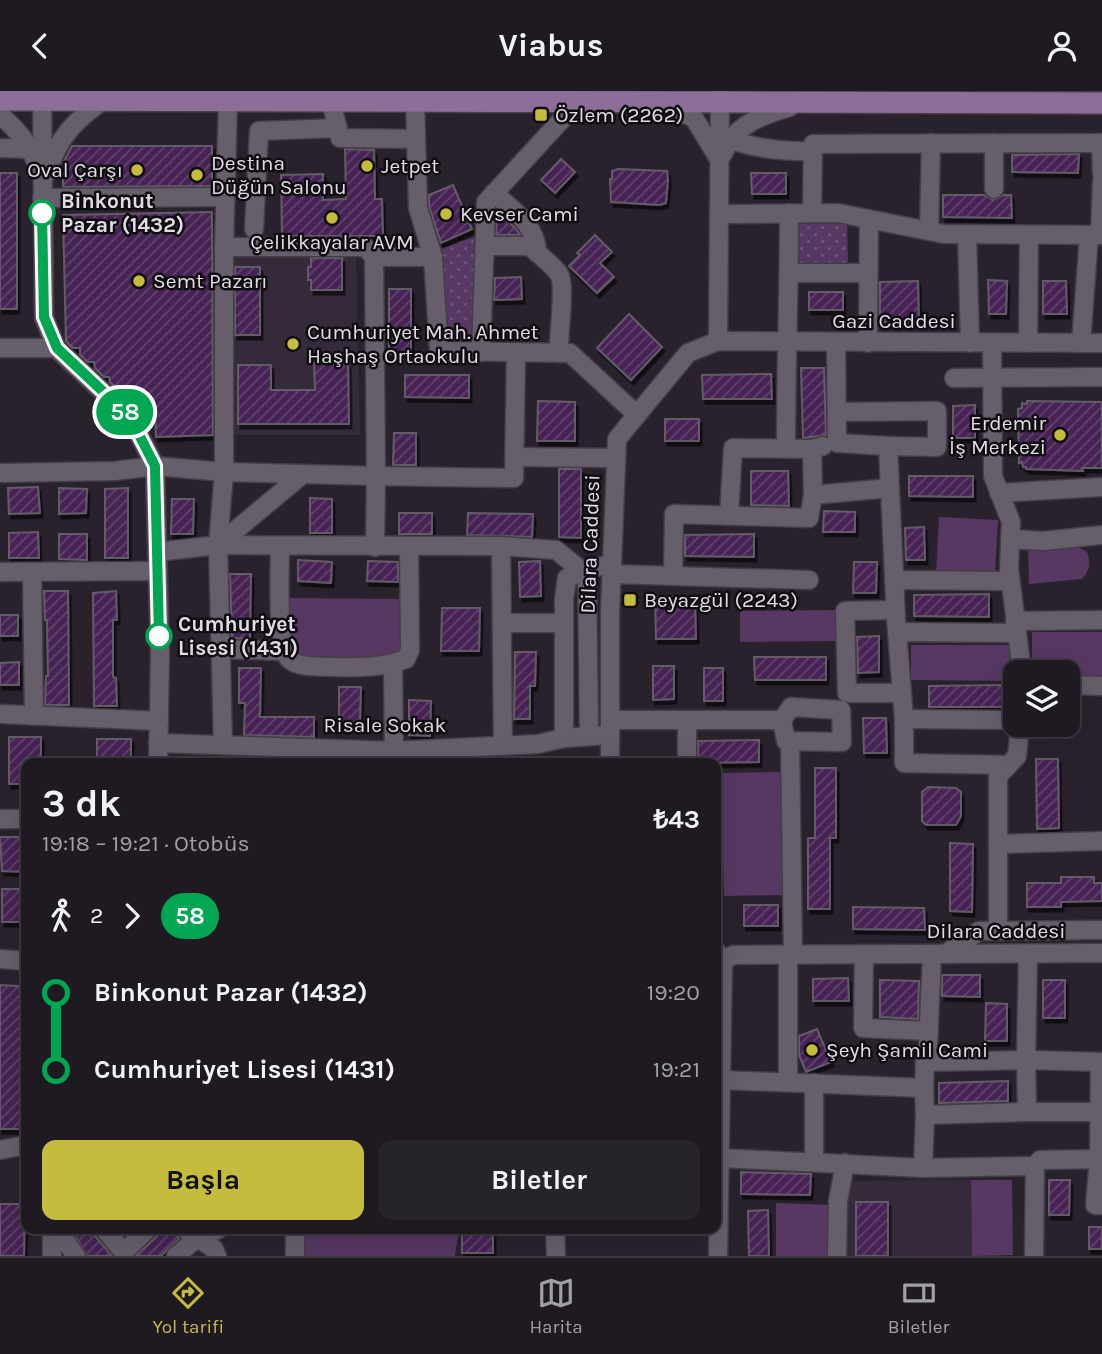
<!DOCTYPE html>
<html lang="tr">
<head>
<meta charset="utf-8">
<style>
  :root { --surface:#1f1a22; --page:#27232a; --text:#f1f3f6; --muted:#a1a1a5; --line:#3c3840; --accent:#c5bc3d }
  body { margin:0; font-family:Karla,sans-serif; background:var(--page); color:var(--text); height:100vh; display:flex; flex-direction:column; font-size:26px; white-space:nowrap }
  * { box-sizing:border-box; margin:0 }
  p { font-size:23px; color:var(--muted) }
  .icon { flex:none; width:38px; height:38px; fill:none; stroke:currentColor; stroke-width:2; stroke-linecap:round; stroke-linejoin:round }
  .map { position:relative; flex:1; overflow:hidden }
  .side { position:absolute; left:21px; top:667px; width:700px; height:476px; display:flex; flex-direction:column; background:var(--surface); border-radius:14px; box-shadow:0 7px 28px #0002,0 0 0 2px var(--line) }
  .side>* { flex:none }
  .badge { padding:0 14px; border-radius:23px; font-size:24px; line-height:46px }
  .buttons { position:absolute; left:1003px; top:569px; display:grid; gap:14px }
  .buttons a { display:grid; place-items:center; width:77px; height:77px; border-radius:14px; background:var(--surface); box-shadow:0 7px 28px #0002,0 0 0 2px var(--line); font-size:35px }
  .map>.badge { position:absolute; translate:-50% -50%; box-shadow:0 0 0 4px #fff }
  .legs { display:flex; align-items:center; gap:10px; height:77px; padding:0 21px; font-size:23px }
  .legs p { margin-inline-start:auto }
  .headline { display:flex; align-items:center; justify-content:space-between; height:119px; padding:0 21px }
  h1 { font-size:38px; font-weight:700; line-height:52px }
  .primary-button { display:flex; gap:14px; margin-top:auto; padding:14px 21px }
  .primary-button a { flex:1; height:80px; border-radius:14px; background:var(--accent); color:#111; font-size:28px; font-weight:700; line-height:80px; text-align:center }
  .primary-button a+a { background:var(--page); color:var(--text) }
  ul { padding:0 21px; list-style:none }
  li { display:flex; align-items:center; gap:24px; height:77px; font-size:26px }
  li i { display:grid; place-items:center; width:10px; height:100%; margin:0 9px; background:currentColor }
  li i::after { content:''; width:18px; height:18px; margin:-9px; border:5px solid; border-radius:50%; background:var(--surface) }
  li p { margin-inline-start:auto }
  li:first-child i { background:linear-gradient(#0000 50%,currentColor 0) }
  li:last-child i { background:linear-gradient(currentColor 50%,#0000 0) }
  header { display:flex; justify-content:space-between; align-items:center; height:91px; padding:0 21px; background:var(--surface); font-size:32px; font-weight:700 }
  .dock { display:flex; justify-content:space-around; align-items:center; height:98px; border-top:2px solid var(--line); background:var(--surface); font-size:19px; color:var(--muted) }
  .dock a { display:grid; justify-items:center; gap:4px }
  .dock .selected { color:var(--accent) }
  .map>svg:first-child { display:block }
  .built { fill:#352a39 }
  .grass { fill:#563862 }
  .park { fill:url(#park-dots) }
  .building { fill:url(#building-hatch); stroke:#645c68; stroke-width:2; filter:url(#shadow) }
  .lines { fill:none; stroke-linecap:round; stroke-linejoin:round }
  .minor-casing { stroke:#443d46; stroke-width:21 }
  .major-casing { stroke:#443d46; stroke-width:24 }
  .minor { stroke:#675e6b; stroke-width:18 }
  .major { stroke:#8c6e99; stroke-width:21 }
  .line-1-casing { stroke:#fff; stroke-width:16 }
  .line-1 { stroke:#00a651; stroke-width:10 }
  .poi-dot { fill:#c5bc3d; stroke:#100d12; stroke-width:2.5 }
  .stop-1-dot { fill:#fff; stroke:#00a651; stroke-width:3.5 }
  .labels { text-anchor:middle; dominant-baseline:central; stroke-width:5; stroke-linejoin:round; paint-order:stroke }
  .poi-label { font-size:21px; fill:#e1dce3; stroke:#100d12; text-anchor:start }
  .stop-label { font-size:21px; font-weight:bold; fill:#e1dce3; stroke:#100d12; text-anchor:start }
  .street-label { font-size:21px; fill:#e1dce3; stroke:#100d12 }
</style>
</head>
<body>
<header><svg class="icon" aria-label="back" viewBox="0 0 24 24"><path d="M15 5l-7 7 7 7"/></svg>Viabus<svg class="icon" aria-label="person" viewBox="0 0 24 24"><circle cx="12" cy="8" r="4"/><path d="M4 21q1-7 8-7t8 7"/></svg></header>
<div class="map">
<svg width="1102" height="1165" viewBox="0 0 1102 1165">
  <defs>
    <pattern id="park-dots" width="8" height="8" patternUnits="userSpaceOnUse" patternTransform="scale(1.75)"><rect width="8" height="8" fill="#563862"/><path d="M2 2h.1M6 6h.1" fill="none" stroke="#6e5478" stroke-width="1.8" stroke-linecap="round"/></pattern>
    <pattern id="building-hatch" width="6" height="6" patternUnits="userSpaceOnUse" patternTransform="scale(1.75)"><rect width="6" height="6" fill="#472455"/><path d="M-1 1l2-2M0 6l6-6M5 7l2-2" fill="none" stroke="#61436d"/></pattern>
    <filter id="shadow"><feDropShadow dx="2.5" dy="4.5" stdDeviation="0" flood-color="#0009"/></filter>
  </defs>
  <rect width="100%" height="100%" fill="#29222d"/>
  <g class="built">
    <path d="M228,161H356L360,344H230Z"/>
    <path d="M271,663L384,666V672H271Z"/>
    <path d="M971,1089L972,1164L1013,1165H844L846,1090Z"/>
  </g>
  <g class="grass">
    <path d="M939,426L998,429L995,485L936,483Z"/>
    <path d="M1028,453L1076,455L1087,461C1091,472 1090,479 1082,488L1029,493Z"/>
    <path d="M287,507L401,508L404,554L394,566L318,571L295,563L287,538Z"/>
    <path d="M837,519V550L740,551V520Z"/>
    <path d="M1032,541H1102V587H1068V581H1032Z"/>
    <path d="M911,554H1012V590L911,589Z"/>
    <path d="M785,681L787,804L724,805L723,769H716V682Z"/>
    <path d="M971,1089H1012L1013,1164L972,1165Z"/>
    <path d="M776,1112L831,1114L832,1165H776Z"/>
    <path d="M301,1138H459L455,1165H305Z"/>
  </g>
  <g class="park">
    <path d="M793,127H847L848,177H794Z"/>
    <path d="M477,145L474,251L448,250L444,244L439,158Z"/>
  </g>
  <g class="building">
    <path d="M72,55H212V95L63,96V72Z"/>
    <path d="M345,58L374,59L375,108H382L383,145H282L281,84L323,83V109L346,108Z"/>
    <path d="M1079,63L1078,82L1012,81V64Z"/>
    <path d="M561,68L575,81L555,102L541,89Z"/>
    <path d="M618,78L667,80L668,89L666,112L660,114L611,111L610,88H612V80Z"/>
    <rect x="0" y="82" width="17" height="136"/>
    <path d="M751,82H786V103H752Z"/>
    <path d="M453,94L472,138L441,152L429,115V104Z"/>
    <path d="M943,104H984L993,109L1004,104H1011L1012,127L943,126Z"/>
    <path d="M497,120L514,136L520,144H496Z"/>
    <path d="M212,121L213,344L156,346L155,314H134L124,305V300H119L110,291L109,286H104L95,277L94,271H88L80,264V257H73L66,250L63,124Z"/>
    <path d="M595,144L612,161L600,172L614,186L597,202L569,175L580,164L577,162Z"/>
    <path d="M311,167H342V199H311V189H308V176H311Z"/>
    <rect x="235" y="176" width="25" height="68"/>
    <path d="M521,186L522,208L494,209L495,187Z"/>
    <path d="M988,189L1007,190L1006,223H989Z"/>
    <path d="M918,190L919,232L880,231V191Z"/>
    <path d="M1043,190H1066L1067,223H1043Z"/>
    <rect x="389" y="198" width="22" height="65"/>
    <rect x="809" y="201" width="34" height="18"/>
    <path d="M629,223L662,256L631,289L597,257Z"/>
    <path d="M314,272H348L349,333H238V274H271V299H315Z"/>
    <path d="M801,277H824L826,344L803,347Z"/>
    <path d="M771,283L772,308H703L702,284Z"/>
    <path d="M405,284H469V307L405,306Z"/>
    <path d="M538,310L575,311V350H537Z"/>
    <path d="M1027,310L1102,311V377H1082L1083,380L1026,378V376H1023L1022,371L1019,372L1018,318L1022,317V312L1027,313Z"/>
    <path d="M975,314V347H953V315Z"/>
    <rect x="665" y="328" width="34" height="22"/>
    <path d="M394,342H416V374H393Z"/>
    <path d="M559,378H581V447L559,446Z"/>
    <path d="M751,380H788L789,415L751,414Z"/>
    <path d="M909,385H973V406L909,405Z"/>
    <path d="M38,396L40,422L9,423L8,397Z"/>
    <path d="M59,397L87,398L86,422L59,423Z"/>
    <path d="M128,397V467H105V398Z"/>
    <path d="M310,407L332,408V442H310Z"/>
    <path d="M172,408H194L193,443H171Z"/>
    <path d="M824,420L855,421V441H823Z"/>
    <rect x="399" y="422" width="33" height="21"/>
    <path d="M468,422L533,423L532,446L467,444Z"/>
    <path d="M924,436L925,469H906L905,437Z"/>
    <path d="M38,441L39,467H9V442Z"/>
    <path d="M59,443H87V469L59,468Z"/>
    <path d="M754,443V466L685,465V444Z"/>
    <path d="M298,469L332,471L331,492L298,490Z"/>
    <path d="M368,470L398,471V491L367,490Z"/>
    <path d="M540,470L541,505L520,506L519,471Z"/>
    <path d="M854,471H877L876,502H853Z"/>
    <path d="M230,483H251L250,548L232,547Z"/>
    <path d="M44,500H68L69,614H45L46,585H48L47,529H45Z"/>
    <path d="M116,500L117,529H113V586L116,587L117,615H94L93,502Z"/>
    <path d="M989,503V526L914,525V504Z"/>
    <path d="M655,506H695L696,548H656Z"/>
    <path d="M442,517H480L479,560H441Z"/>
    <rect x="0" y="524" width="18" height="21"/>
    <path d="M879,545V581L858,582L857,546Z"/>
    <path d="M515,561H536L535,595H530V628H514Z"/>
    <path d="M754,566H826V589H755Z"/>
    <path d="M19,571V594H0V572Z"/>
    <path d="M653,575H674V608L653,609Z"/>
    <path d="M239,577H261L260,626H314V646L244,644L245,612H239Z"/>
    <rect x="704" y="577" width="19" height="33"/>
    <path d="M1002,594V616H929V595Z"/>
    <path d="M339,596H361L360,631H339Z"/>
    <path d="M409,609L431,610L430,645L409,644Z"/>
    <path d="M863,627H886L887,662H864Z"/>
    <path d="M9,646H41V672H26V693H9Z"/>
    <rect x="97" y="648" width="34" height="24"/>
    <path d="M759,649V671L698,672V650Z"/>
    <path d="M1036,668H1058L1059,737L1037,738Z"/>
    <path d="M815,677H836V747H830V818H808V747H815Z"/>
    <path d="M928,696L956,697L961,701V725L956,734H926L922,730V701Z"/>
    <path d="M0,746H26V781L2,780Z"/>
    <path d="M950,752L973,753L972,821L950,820Z"/>
    <path d="M1061,786H1094V792H1102V810L1061,811V816H1027V792H1061Z"/>
    <rect x="2" y="798" width="24" height="33"/>
    <rect x="744" y="814" width="34" height="21"/>
    <path d="M853,816L924,817L925,839L853,838Z"/>
    <path d="M942,884H980V906L942,905Z"/>
    <path d="M848,887L849,910H813V888Z"/>
    <path d="M880,889L919,890L918,928L880,926Z"/>
    <rect x="1043" y="889" width="22" height="38"/>
    <path d="M0,894L18,895L24,904L25,1038H0Z"/>
    <path d="M986,912L1007,913V950H985Z"/>
    <path d="M817,938L831,971L806,981L799,964V945Z"/>
    <path d="M1008,990V1010L939,1012V992Z"/>
    <path d="M741,1081L811,1083L810,1104L741,1103Z"/>
    <path d="M1049,1089H1070L1069,1124H1049Z"/>
    <rect x="856" y="1111" width="32" height="54"/>
    <path d="M0,1113H25L24,1165H0Z"/>
    <path d="M768,1119L769,1165H749L748,1120Z"/>
    <rect x="1089" y="1136" width="13" height="22"/>
    <path d="M71,1138H93L95,1145L112,1165H87Z"/>
    <path d="M159,1138H172L179,1148L161,1165H136L156,1146Z"/>
    <rect x="462" y="1138" width="31" height="24"/>
  </g>
  <g class="lines">
    <g class="minor-casing">
      <g id="minor">
        <path d="M42,0L44,226L56,257L130,326L155,375L160,563L158,672"/>
        <path d="M331,10L340,47L416,48"/>
        <path d="M415,10L418,117L433,166L439,260L570,262L637,324"/>
        <path d="M662,13L694,27L719,68"/>
        <path d="M0,24C19,40 33,57 39,81"/>
        <path d="M728,48C757,58 782,61 812,60"/>
        <path d="M994,52V98"/>
        <path d="M1101,52L1102,83"/>
        <path d="M0,57L30,58"/>
        <path d="M723,63C734,34 762,24 790,16"/>
        <path d="M47,82C59,45 74,30 105,8"/>
        <path d="M494,102C513,119 537,135 537,162"/>
        <path d="M42,107L225,106"/>
        <path d="M812,122L813,53L1102,52"/>
        <path d="M721,123L838,122L944,143L1102,144"/>
        <path d="M254,138L259,40L338,37"/>
        <path d="M929,140L931,52"/>
        <path d="M967,143L970,252"/>
        <path d="M1100,144L1102,91"/>
        <path d="M485,155H530C539,164 552,173 559,183C566,194 558,245 559,262"/>
        <path d="M224,156H365L374,166"/>
        <path d="M789,182H868"/>
        <path d="M718,250L720,0"/>
        <path d="M836,252L837,352L888,355L896,528L904,628V672L1008,674"/>
        <path d="M868,252L869,128"/>
        <path d="M992,252L993,385L1011,431L1009,477L1022,581"/>
        <path d="M1028,252L1029,144"/>
        <path d="M1081,252L1089,145"/>
        <path d="M0,257H56"/>
        <path d="M481,261L486,111L578,11"/>
        <path d="M954,287L1102,286"/>
        <path d="M837,321L937,320V356L888,355"/>
        <path d="M786,357C786,279 789,201 789,122"/>
        <path d="M515,366L616,367"/>
        <path d="M0,382L115,380L155,375L224,381L303,383"/>
        <path d="M999,402L1102,396"/>
        <path d="M813,404L890,397"/>
        <path d="M729,425L733,357L812,358L823,355"/>
        <path d="M1010,448L1043,450L1102,444"/>
        <path d="M218,454L501,455L556,459L582,480"/>
        <path d="M280,455C280,475 276,555 289,568C300,578 322,575 336,576C359,577 385,576 406,568L410,559L409,456"/>
        <path d="M501,455L503,655"/>
        <path d="M375,456L376,385L514,387L516,261"/>
        <path d="M157,461L218,454L303,383L376,385L374,166H433"/>
        <path d="M587,478L589,645"/>
        <path d="M0,481L158,480"/>
        <path d="M32,481L34,625"/>
        <path d="M611,483L809,489"/>
        <path d="M673,485L674,423L809,427L813,404L812,358"/>
        <path d="M894,489L1010,490"/>
        <path d="M895,519L845,520L847,602H902"/>
        <path d="M1015,530L1102,529"/>
        <path d="M502,532H564"/>
        <path d="M897,541L1017,542"/>
        <path d="M220,558L284,560"/>
        <path d="M393,573L394,672"/>
        <path d="M1068,594L1102,595"/>
        <path d="M791,616L841,619L842,651L786,650L782,629Z"/>
        <path d="M0,623L159,630"/>
        <path d="M904,628L1015,629"/>
        <path d="M610,629H782"/>
        <path d="M564,647V508L567,487L587,478L612,473"/>
        <path d="M790,650L793,864"/>
        <path d="M158,652L394,660L538,653L564,647L610,644"/>
        <path d="M223,654L218,454L224,381V156L228,9"/>
        <path d="M610,672V522L617,348L688,262L718,250L1102,252"/>
        <path d="M687,672V629"/>
        <path d="M0,728H26"/>
        <path d="M998,753L1102,750"/>
        <path d="M998,839V685L1017,665L1020,634"/>
        <path d="M716,860L723,870L718,1165"/>
        <path d="M1028,862L1026,969L1027,1021H1099"/>
        <path d="M864,863L863,937L929,940"/>
        <path d="M945,863L979,840L1102,839"/>
        <path d="M788,864V991"/>
        <path d="M0,868L26,870"/>
        <path d="M723,870L733,864L1102,862"/>
        <path d="M925,971L928,955L932,863"/>
        <path d="M1100,971L1099,1067L1095,1114H1102"/>
        <path d="M721,989L924,997L925,971L1032,969L1102,971"/>
        <path d="M925,1024L1027,1021"/>
        <path d="M0,1059L26,1054"/>
        <path d="M719,1067L923,1077L1035,1075L1034,1165"/>
        <path d="M814,1070V992"/>
        <path d="M1035,1075L1040,1069L1102,1068"/>
        <path d="M923,1077L925,1024L924,997"/>
        <path d="M57,1138L76,1165"/>
        <path d="M104,1138L121,1158H127L148,1138"/>
        <path d="M185,1138L214,1158L217,1165"/>
        <path d="M295,1138V1165"/>
        <path d="M555,1138L556,1165"/>
        <path d="M52,1165V1138"/>
        <path d="M176,1165L197,1147L219,1138"/>
        <path d="M837,1165L838,1110L845,1072"/>
      </g>
    </g>
    <g class="major-casing">
      <path id="major" d="M0,9L1102,12"/>
    </g>
    <use href="#minor" class="minor"/>
    <use href="#major" class="major"/>
  </g>
  <g class="lines">
    <g class="line-1-casing">
      <path id="line-1" d="M42,122L44,226L57,257L130,326L155,375L159,545"/>
    </g>
    <use href="#line-1" class="line-1"/>
  </g>
  <g class="poi-dot">
    <rect x="534" y="17" width="14" height="14" rx="3.5"/>
    <circle cx="367" cy="75" r="7"/>
    <circle cx="137" cy="79" r="7"/>
    <circle cx="197" cy="84" r="7"/>
    <circle cx="446" cy="123" r="7"/>
    <circle cx="332" cy="127" r="7"/>
    <circle cx="139" cy="190" r="7"/>
    <circle cx="293" cy="253" r="7"/>
    <circle cx="1060" cy="344" r="7"/>
    <rect x="623" y="502" width="14" height="14" rx="3.5"/>
    <circle cx="812" cy="959" r="7"/>
  </g>
  <g class="stop-1-dot">
    <circle cx="42" cy="122" r="12"/>
    <circle cx="159" cy="545" r="12"/>
  </g>
  <g class="labels">
    <g class="poi-label">
      <text x="555" y="24">Özlem (2262)</text>
      <text x="211" y="72">Destina<tspan x="211" dy="24">Düğün Salonu</tspan></text>
      <text x="381" y="75">Jetpet</text>
      <text x="123" y="79" text-anchor="end">Oval Çarşı</text>
      <text x="460" y="123">Kevser Cami</text>
      <text x="332" y="151" text-anchor="middle">Çelikkayalar AVM</text>
      <text x="153" y="190">Semt Pazarı</text>
      <text x="307" y="241">Cumhuriyet Mah. Ahmet<tspan x="307" dy="24">Haşhaş Ortaokulu</tspan></text>
      <text x="1046" y="332" text-anchor="end">Erdemir<tspan x="1046" dy="24">İş Merkezi</tspan></text>
      <text x="644" y="509">Beyazgül (2243)</text>
      <text x="826" y="959">Şeyh Şamil Cami</text>
    </g>
    <g class="stop-label">
      <text x="61" y="110">Binkonut<tspan x="61" dy="24">Pazar (1432)</tspan></text>
      <text x="178" y="533">Cumhuriyet<tspan x="178" dy="24">Lisesi (1431)</tspan></text>
    </g>
    <g class="street-label">
      <text x="894" y="230">Gazi Caddesi</text>
      <text transform="translate(590 453) rotate(-88)">Dilara Caddesi</text>
      <text x="385" y="634">Risale Sokak</text>
      <text x="996" y="840">Dilara Caddesi</text>
    </g>
  </g>
</svg>
<div class="buttons">
<a><svg class="icon" aria-label="layers" viewBox="0 0 24 24"><path d="M12 4l9 5-9 5-9-5zM3 14l9 5 9-5"/></svg></a>
</div>
<b class="badge" style="left:125px;top:321px;background:#00a651;color:#fff">58</b>
<section class="side">
<div class="headline"><div><h1>3 dk</h1><p>19:18 – 19:21 · Otobüs</p></div><b>₺43</b></div>
<div class="legs"><svg class="icon" aria-label="walk" viewBox="0 0 24 24"><circle cx="13" cy="4" r="2"/><path d="M13 8l-2 6 4 7M11 14l-3 7M7 12l3-4h3l4 4"/></svg>2<svg class="icon" aria-label="forward" viewBox="0 0 24 24"><path d="M9 5l7 7-7 7"/></svg><b class="badge" style="background:#00a651;color:#fff">58</b></div>
<ul>
<li><i style="color:#00a651"></i><b>Binkonut Pazar (1432)</b><p>19:20</p></li>
<li><i style="color:#00a651"></i><b>Cumhuriyet Lisesi (1431)</b><p>19:21</p></li>
</ul>
<div class="primary-button"><a>Başla</a><a>Biletler</a></div>
</section>
</div>
<nav class="dock">
<a class="selected"><svg class="icon" aria-label="directions" viewBox="0 0 24 24"><path d="M12 3l9 9-9 9-9-9zM9 14v-3h6M13 9l2 2-2 2"/></svg>Yol tarifi</a>
<a><svg class="icon" aria-label="map" viewBox="0 0 24 24"><path d="M3 6l6-2 6 2 6-2v14l-6 2-6-2-6 2zM9 4v14M15 6v14"/></svg>Harita</a>
<a><svg class="icon" aria-label="tickets" viewBox="0 0 24 24"><path d="M3 7h18v10H3zM15 7v10"/></svg>Biletler</a>
</nav>
</body>
</html>
